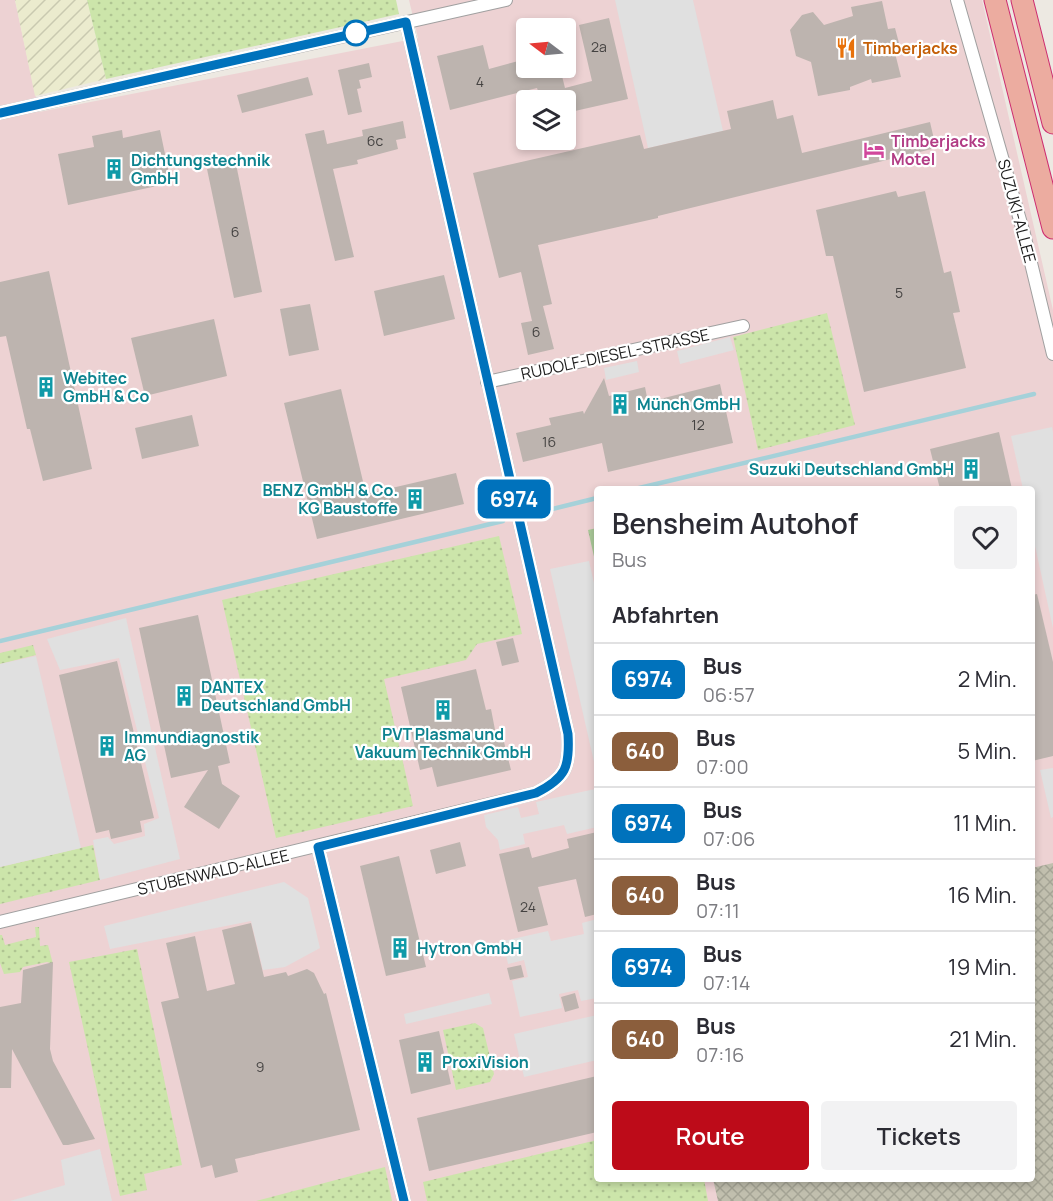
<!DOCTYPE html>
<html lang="de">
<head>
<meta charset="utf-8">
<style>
  :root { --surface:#fff; --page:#f2f2f3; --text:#2b2b33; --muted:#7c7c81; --line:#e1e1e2; --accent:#bd0b19 }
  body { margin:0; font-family:Manrope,sans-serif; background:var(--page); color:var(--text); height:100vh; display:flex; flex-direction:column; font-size:22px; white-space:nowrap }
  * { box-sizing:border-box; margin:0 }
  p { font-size:20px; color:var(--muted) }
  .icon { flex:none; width:33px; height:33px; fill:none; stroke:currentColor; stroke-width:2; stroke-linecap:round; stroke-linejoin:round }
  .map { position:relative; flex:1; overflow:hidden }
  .side { position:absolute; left:594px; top:486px; width:441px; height:696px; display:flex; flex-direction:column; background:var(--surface); border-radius:6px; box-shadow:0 3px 9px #0003 }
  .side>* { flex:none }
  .badge { padding:0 12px; border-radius:9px; font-size:21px; line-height:39px }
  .needle { width:39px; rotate:286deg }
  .controls { position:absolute; left:516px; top:18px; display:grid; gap:12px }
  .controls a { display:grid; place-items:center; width:60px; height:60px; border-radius:6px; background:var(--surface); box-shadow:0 3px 9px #0003; font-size:30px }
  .map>.badge { position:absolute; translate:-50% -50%; box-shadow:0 0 0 3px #fff }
  h2 { padding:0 18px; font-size:22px; line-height:54px }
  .round { display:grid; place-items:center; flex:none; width:63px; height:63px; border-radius:6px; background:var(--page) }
  .summary { display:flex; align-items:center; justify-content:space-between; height:102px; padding:0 18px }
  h1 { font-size:28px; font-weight:600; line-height:45px }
  .button { display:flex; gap:12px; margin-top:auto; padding:12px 18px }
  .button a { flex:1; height:69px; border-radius:6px; background:var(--accent); color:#fff; font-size:24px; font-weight:600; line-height:69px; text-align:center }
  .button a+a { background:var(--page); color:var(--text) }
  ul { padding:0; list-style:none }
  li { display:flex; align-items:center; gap:18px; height:72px; padding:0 18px; border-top:2px solid var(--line) }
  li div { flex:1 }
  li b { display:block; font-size:22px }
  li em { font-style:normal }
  li .badge { min-width:66px; font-weight:700; text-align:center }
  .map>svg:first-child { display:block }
  .commercial { fill:#edd2d3; fill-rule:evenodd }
  .construction { fill:url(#construction-cross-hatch) }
  .farmland { fill:url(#farmland-furrows) }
  .grass { fill:url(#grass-dots) }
  .forest { fill:url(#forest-firs) }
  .parking { fill:#e0e0e0 }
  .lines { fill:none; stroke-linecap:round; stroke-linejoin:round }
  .stream { stroke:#a5d1d9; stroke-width:4.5 }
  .building { fill:#bdb4af }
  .minor-casing { stroke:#a0a0a0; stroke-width:14 }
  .trunk-casing { stroke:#cd2d70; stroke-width:23 }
  .minor { stroke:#fff; stroke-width:12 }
  .trunk { stroke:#ecaca0; stroke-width:21 }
  .line-casing { stroke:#fff; stroke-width:14 }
  .line { stroke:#0072bc; stroke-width:9 }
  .stop-dot { fill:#fff; stroke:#0072bc; stroke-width:3 }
  .labels { text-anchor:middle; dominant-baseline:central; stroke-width:4.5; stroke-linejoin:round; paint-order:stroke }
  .number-label { font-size:14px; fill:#444241 }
  .food-label { font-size:16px; font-weight:bold; fill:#c56008; stroke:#fff; text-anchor:start }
  .hotel-label { font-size:16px; font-weight:bold; fill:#b23c85; stroke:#fff; text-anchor:start }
  .culture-label { font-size:16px; font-weight:bold; fill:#0d838f; stroke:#fff; text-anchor:start }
  .street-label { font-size:16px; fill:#1c1c1c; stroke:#fff }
</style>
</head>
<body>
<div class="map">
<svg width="1053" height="1201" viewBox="0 0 1053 1201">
  <defs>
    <pattern id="construction-cross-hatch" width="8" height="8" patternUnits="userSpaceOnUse" patternTransform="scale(1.5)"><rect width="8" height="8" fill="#c1bfae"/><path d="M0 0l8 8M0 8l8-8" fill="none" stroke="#a5a495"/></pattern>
    <pattern id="farmland-furrows" width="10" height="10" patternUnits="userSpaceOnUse" patternTransform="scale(1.5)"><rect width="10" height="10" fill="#ebebce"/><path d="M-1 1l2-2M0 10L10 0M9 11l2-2" fill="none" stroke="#c9c9b0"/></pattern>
    <pattern id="grass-dots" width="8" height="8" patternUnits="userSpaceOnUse" patternTransform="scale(1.5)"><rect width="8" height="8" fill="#cce5aa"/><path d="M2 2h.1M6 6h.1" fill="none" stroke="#afc492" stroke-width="1.8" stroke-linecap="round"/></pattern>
    <pattern id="forest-firs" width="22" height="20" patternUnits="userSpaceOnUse" patternTransform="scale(1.5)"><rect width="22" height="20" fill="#abca99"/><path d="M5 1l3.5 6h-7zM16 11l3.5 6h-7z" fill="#93ad83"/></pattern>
  </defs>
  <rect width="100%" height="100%" fill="#ede9e2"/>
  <path class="commercial" d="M0,0H15L39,112L418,38L409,0H982L1053,310V1201H0ZM526,28H566V68H526ZM526,100H566V140H526ZM597,489H1032V1179H597Z"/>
  <path class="construction" d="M1053,863V1201H718L713,1179H1032V868Z"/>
  <path class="farmland" d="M15,0H87L106,79L35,96Z"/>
  <g class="grass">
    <path d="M87,0H396L399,14L106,79Z"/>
    <path d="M827,313L855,425L758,450L733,337Z"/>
    <path d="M499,536L522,634L477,644L466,660L384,679L413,806L276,838L222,600Z"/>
    <path d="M33,645L36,655L0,664V653Z"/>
    <path d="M93,845L100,880L0,904V867Z"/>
    <path d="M35,927H39L40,946L48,945L53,964L47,962L23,967L20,972L4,974L0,963V935H2L5,945L36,937Z"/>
    <path d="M137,949L182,1165L144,1174L147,1190L120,1196L69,962Z"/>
    <path d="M475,1023L483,1028L494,1074L490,1082L456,1090L443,1030Z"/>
    <path d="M597,1140V1179H704L708,1201H427L423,1182Z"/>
    <path d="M385,1167L392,1201H256Z"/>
  </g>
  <path class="forest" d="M597,528V570L588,530Z"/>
  <g class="parking">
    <path d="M615,0H693L723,131L648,148Z"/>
    <path d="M730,337L734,350L680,364L677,351Z"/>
    <path d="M637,361L639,372L606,380L604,368Z"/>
    <path d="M1052,427L1053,433V628L1032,532V489H1023L1011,436Z"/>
    <path d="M589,561L597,596V775L550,569Z"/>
    <path d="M126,618L180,859L100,880L93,840L108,837L114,844L145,836L144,824L159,818L119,658L60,670L47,639Z"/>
    <path d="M36,656L81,848L0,867V664Z"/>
    <path d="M1053,768V817L1051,818L1040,770Z"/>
    <path d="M595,789L597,827L567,834L564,825L523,834L525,844L500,850L498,840L486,827L484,815L518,807L521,818L539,814L536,802Z"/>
    <path d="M284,882L308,898L320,948L285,967L263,970L251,921L110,949L104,926Z"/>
    <path d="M597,919V998L581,1001L578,990L559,994L562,1008L520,1017L512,981L528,977L524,960L508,964L503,941L548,931L551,941L584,934L582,923Z"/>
    <path d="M489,993L492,1004L406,1024L404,1014Z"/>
    <path d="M597,1015V1060L524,1077L514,1034Z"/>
    <path d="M100,1149L112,1201H10L65,1185L61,1160Z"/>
  </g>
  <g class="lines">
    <g class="stream">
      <path d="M635,489L1034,394"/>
      <path d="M528,515L597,498"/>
      <path d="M0,641L503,521"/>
    </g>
  </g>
  <g class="building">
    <path d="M882,1L888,29L895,28L900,47L894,49L901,77L872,83L871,79L850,87V90L818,96L811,62L796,56L790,30L802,15L813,12L824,25L853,16L851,7Z"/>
    <path d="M609,18L628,99L566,113V100H533L532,96L539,94L537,88L450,110L437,56L483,45L489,69L526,59V68H560L565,88L592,81L579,25Z"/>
    <path d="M369,63L372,77L359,80L361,88L357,89L362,112L348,115L338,70Z"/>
    <path d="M308,77L313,95L242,113L237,95Z"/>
    <path d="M773,100L777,119L793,115L802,153L930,122L936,148L658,216V218L538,245L552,304L543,306L554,349L528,355L521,323L532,321L521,272L499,278L473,173L640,135L644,149L731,129L727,111Z"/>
    <path d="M403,121L406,138L396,140L398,149L357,160L358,164L333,169L354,257L335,261L305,134L324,130L327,144L363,136L362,130Z"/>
    <path d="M122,130L123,138L160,130L171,183L68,205L58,154L94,147L92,136Z"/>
    <path d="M236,164L262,292L234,298L207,169Z"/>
    <path d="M896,191L898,197L925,191L944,273L951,271L960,312L953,313L966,368L864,392L833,256H826L816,210Z"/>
    <path d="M49,271L92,469L43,481L30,429H27L6,336L0,337V282Z"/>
    <path d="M444,275L455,319L384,336L374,291Z"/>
    <path d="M310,304L319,350L289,356L280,309Z"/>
    <path d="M214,319L227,376L145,396L131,338Z"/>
    <path d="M604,378L609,396L645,387L648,402L720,384L733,443L608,472L602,443L523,462L516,433L551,425L549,418L583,411L584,414Z"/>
    <path d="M341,389L366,494L456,473L464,504L317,539L284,403Z"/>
    <path d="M192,415L199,446L142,459L135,428Z"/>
    <path d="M999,432L1012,489H940L930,449Z"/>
    <path d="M1037,594L1053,662V756L1032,761V595Z"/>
    <path d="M198,615L230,763L218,766L222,784L240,796L219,829L184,807L208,770L171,778L139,628Z"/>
    <path d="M513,638L519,662L502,666L496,642Z"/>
    <path d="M117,661L154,818L140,821L142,832L111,839L109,830L96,833L59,675Z"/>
    <path d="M476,669L486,710L491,709L496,735L502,734L511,770L437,787L432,767L420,770L401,687Z"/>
    <path d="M597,832V914L585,917L576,879L538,887L548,925L518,932L499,854L529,847L532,858L569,848L567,839Z"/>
    <path d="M460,842L466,866L436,874L430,850Z"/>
    <path d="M399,856L426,967L386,976L360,866Z"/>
    <path d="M251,923L264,977L286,972L288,976L307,969L314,973L324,994L326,993L360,1130L235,1159L238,1172L215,1178L212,1165L201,1168L161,1002L179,998L166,943L195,936L207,991L235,984L222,930Z"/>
    <path d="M53,962L50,1049L53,1061L95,1139L68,1145H63L12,1049L11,1088H0V1007L21,1003L23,970Z"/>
    <path d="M521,965L524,977L510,980L507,968Z"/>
    <path d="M575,993L579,1008L565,1012L561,997Z"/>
    <path d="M439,1031L451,1084L411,1094L399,1040Z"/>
    <path d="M597,1076V1132L429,1171L417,1118Z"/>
  </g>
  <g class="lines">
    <g class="minor-casing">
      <g id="minor">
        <path d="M957,0L1024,234L1053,354"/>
        <path d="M0,113L506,0"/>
        <path d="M487,382L743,326"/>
        <path d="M318,847L404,1201"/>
        <path d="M0,922L536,793C566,778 570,767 568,734L406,22"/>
      </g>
    </g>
    <g class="trunk-casing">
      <g id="trunk">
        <path d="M995,0L1053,228"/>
        <path d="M1022,0L1053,123"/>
      </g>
    </g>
    <use href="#minor" class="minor"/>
    <use href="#trunk" class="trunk"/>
  </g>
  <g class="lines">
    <g class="line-casing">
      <path id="line" d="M0,113L406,22L568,734C570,767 566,778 536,793L318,847L404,1201"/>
    </g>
    <use href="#line" class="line"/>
  </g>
  <defs>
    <g id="restaurant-bare" transform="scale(1.62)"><path d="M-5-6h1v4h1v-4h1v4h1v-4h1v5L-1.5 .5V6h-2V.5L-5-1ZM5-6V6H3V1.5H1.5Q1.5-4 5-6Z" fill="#e8710a" stroke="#fff" stroke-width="2.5" paint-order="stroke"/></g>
    <g id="hotel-bare" transform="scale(1.62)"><path d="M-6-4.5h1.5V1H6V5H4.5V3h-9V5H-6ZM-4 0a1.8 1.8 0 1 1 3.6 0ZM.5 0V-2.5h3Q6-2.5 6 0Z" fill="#d1479c" stroke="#fff" stroke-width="2.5" paint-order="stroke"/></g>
    <g id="building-bare" transform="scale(1.62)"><path d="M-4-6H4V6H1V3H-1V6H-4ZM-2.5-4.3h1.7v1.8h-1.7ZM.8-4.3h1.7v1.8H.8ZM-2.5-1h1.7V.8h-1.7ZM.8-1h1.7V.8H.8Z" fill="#0f9aa8" stroke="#fff" stroke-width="2.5" paint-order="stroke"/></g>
  </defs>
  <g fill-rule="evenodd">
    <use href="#restaurant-bare" x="846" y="48"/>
    <use href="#hotel-bare" x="874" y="150"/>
    <use href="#building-bare" x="114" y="169"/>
    <use href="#building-bare" x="46" y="387"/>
    <use href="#building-bare" x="620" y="404"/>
    <use href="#building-bare" x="971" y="469"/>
    <use href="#building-bare" x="415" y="499"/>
    <use href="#building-bare" x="184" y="696"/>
    <use href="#building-bare" x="443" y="710"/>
    <use href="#building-bare" x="107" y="746"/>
    <use href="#building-bare" x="400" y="948"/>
    <use href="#building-bare" x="425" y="1062"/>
  </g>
  <circle class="stop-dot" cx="356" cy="33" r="12"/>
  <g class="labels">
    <g class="number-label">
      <text x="599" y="46">2a</text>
      <text x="480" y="81">4</text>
      <text x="375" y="140">6c</text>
      <text x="235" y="231">6</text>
      <text x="899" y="292">5</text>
      <text x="536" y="331">6</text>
      <text x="698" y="424">12</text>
      <text x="549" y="441">16</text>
      <text x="528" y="906">24</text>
      <text x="260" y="1066">9</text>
    </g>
    <g class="food-label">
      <text x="863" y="48">Timberjacks</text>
    </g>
    <g class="hotel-label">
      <text x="891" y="141">Timberjacks<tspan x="891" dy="18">Motel</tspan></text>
    </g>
    <g class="culture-label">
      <text x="131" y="160">Dichtungstechnik<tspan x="131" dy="18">GmbH</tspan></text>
      <text x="63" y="378">Webitec<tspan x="63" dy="18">GmbH &amp; Co</tspan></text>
      <text x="637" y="404">Münch GmbH</text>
      <text x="954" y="469" text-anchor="end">Suzuki Deutschland GmbH</text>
      <text x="398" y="490" text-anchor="end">BENZ GmbH &amp; Co.<tspan x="398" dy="18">KG Baustoffe</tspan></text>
      <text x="201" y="687">DANTEX<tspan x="201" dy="18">Deutschland GmbH</tspan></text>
      <text x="443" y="734" text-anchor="middle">PVT Plasma und<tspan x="443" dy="18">Vakuum Technik GmbH</tspan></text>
      <text x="124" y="737">Immundiagnostik<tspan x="124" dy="18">AG</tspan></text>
      <text x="417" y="948">Hytron GmbH</text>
      <text x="442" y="1062">ProxiVision</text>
    </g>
    <g class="street-label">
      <text transform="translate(1017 211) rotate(75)">SUZUKI-ALLEE</text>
      <text transform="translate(615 354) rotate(-12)">RUDOLF-DIESEL-STRASSE</text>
      <text transform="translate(213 872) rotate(-13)">STUBENWALD-ALLEE</text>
    </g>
  </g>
</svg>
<div class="controls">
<a><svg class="needle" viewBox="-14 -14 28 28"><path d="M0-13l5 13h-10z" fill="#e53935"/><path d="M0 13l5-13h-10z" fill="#7c7c81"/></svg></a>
<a><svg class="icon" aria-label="layers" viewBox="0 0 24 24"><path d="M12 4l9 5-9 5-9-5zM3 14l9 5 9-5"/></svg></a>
</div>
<b class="badge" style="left:514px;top:499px;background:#0072bc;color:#fff">6974</b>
<section class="side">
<div class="summary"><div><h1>Bensheim Autohof</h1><p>Bus</p></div><a class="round"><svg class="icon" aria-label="heart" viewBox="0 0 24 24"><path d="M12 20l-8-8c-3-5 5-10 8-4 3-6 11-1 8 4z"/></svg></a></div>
<h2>Abfahrten</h2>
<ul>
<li><span class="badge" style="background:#0072bc;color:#fff">6974</span><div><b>Bus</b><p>06:57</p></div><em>2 Min.</em></li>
<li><span class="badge" style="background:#8b5e3c;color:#fff">640</span><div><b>Bus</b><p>07:00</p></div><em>5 Min.</em></li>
<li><span class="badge" style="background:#0072bc;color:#fff">6974</span><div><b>Bus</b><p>07:06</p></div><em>11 Min.</em></li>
<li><span class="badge" style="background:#8b5e3c;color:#fff">640</span><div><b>Bus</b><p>07:11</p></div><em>16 Min.</em></li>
<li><span class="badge" style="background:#0072bc;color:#fff">6974</span><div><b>Bus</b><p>07:14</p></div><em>19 Min.</em></li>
<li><span class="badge" style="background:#8b5e3c;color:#fff">640</span><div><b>Bus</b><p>07:16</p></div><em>21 Min.</em></li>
</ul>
<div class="button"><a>Route</a><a>Tickets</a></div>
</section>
</div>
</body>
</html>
